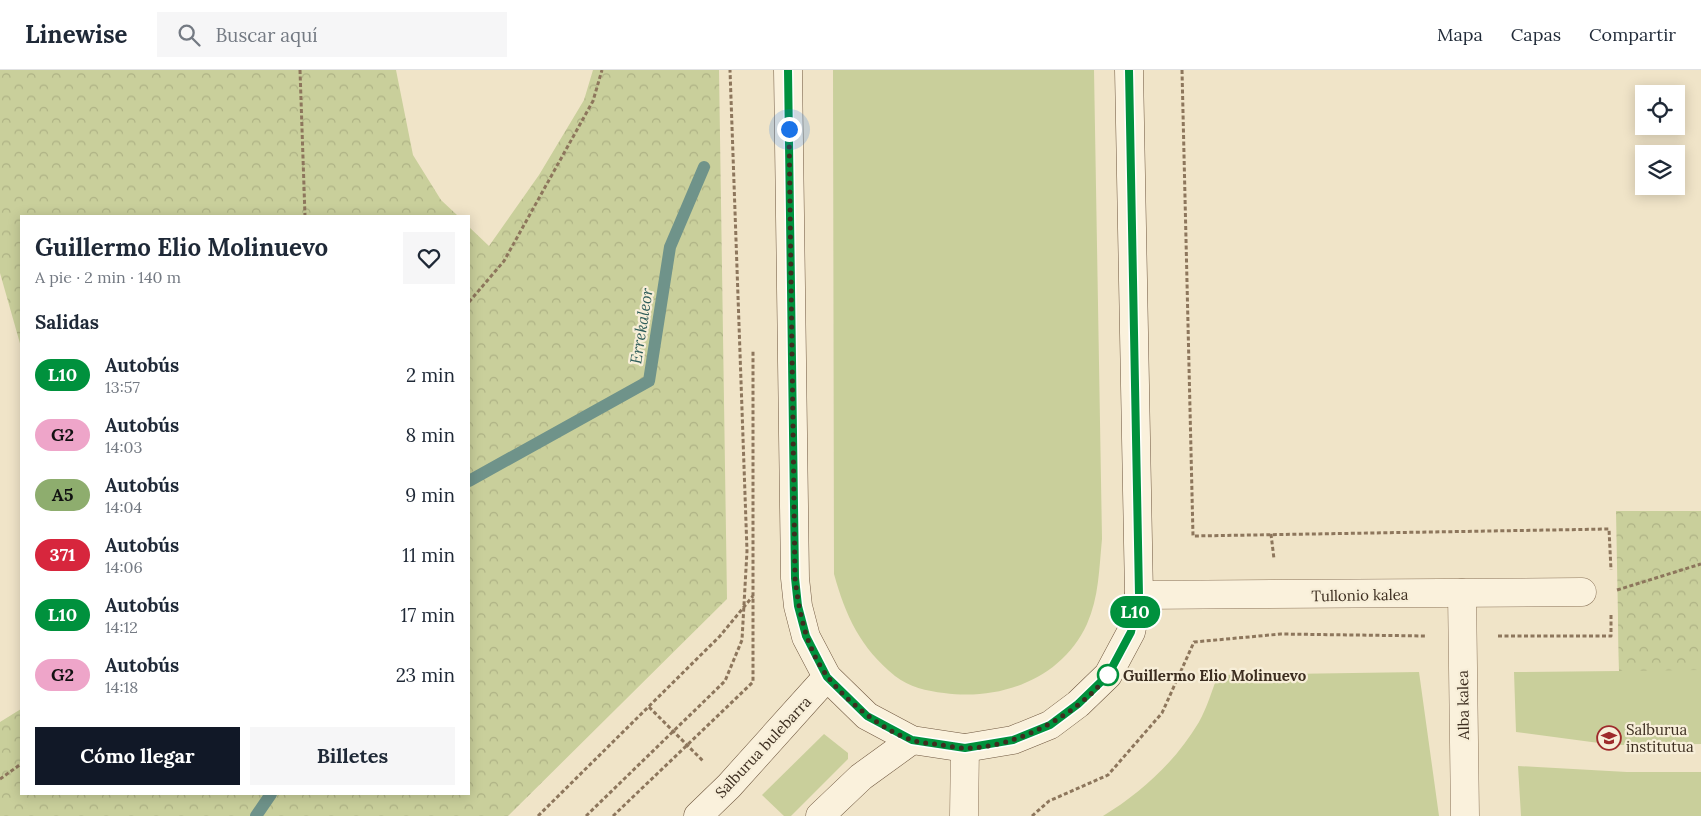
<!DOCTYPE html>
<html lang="es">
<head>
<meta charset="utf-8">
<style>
  :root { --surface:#fff; --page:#f6f6f7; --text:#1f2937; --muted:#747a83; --line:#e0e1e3; --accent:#111827 }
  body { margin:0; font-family:Lora,serif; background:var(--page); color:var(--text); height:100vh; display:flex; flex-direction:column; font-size:19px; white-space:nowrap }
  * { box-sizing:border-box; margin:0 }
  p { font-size:16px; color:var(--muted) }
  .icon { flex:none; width:28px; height:28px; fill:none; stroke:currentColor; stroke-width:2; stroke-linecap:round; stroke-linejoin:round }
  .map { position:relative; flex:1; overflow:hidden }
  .drawer { position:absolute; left:20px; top:145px; width:450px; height:580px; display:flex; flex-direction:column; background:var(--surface); border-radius:0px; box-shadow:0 2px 12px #0003 }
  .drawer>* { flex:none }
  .badge { padding:0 10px; border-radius:16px; font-size:18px; line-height:32px }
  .buttons { position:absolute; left:1635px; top:15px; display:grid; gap:10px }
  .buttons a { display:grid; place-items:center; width:50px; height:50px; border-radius:0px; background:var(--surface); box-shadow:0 2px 12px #0003; font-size:25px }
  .you { position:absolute; width:25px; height:25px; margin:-12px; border:4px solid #fff; border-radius:50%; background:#1a73e8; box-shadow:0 0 0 8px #1a73e833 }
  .map>.badge { position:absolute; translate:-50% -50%; box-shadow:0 0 0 2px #fff }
  h2 { padding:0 15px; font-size:19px; line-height:45px }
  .round { display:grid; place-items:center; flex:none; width:52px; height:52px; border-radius:0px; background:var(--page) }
  .headline { display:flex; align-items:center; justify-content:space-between; height:85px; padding:0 15px }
  h1 { font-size:24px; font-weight:700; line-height:38px }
  .button { display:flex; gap:10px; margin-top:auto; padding:10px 15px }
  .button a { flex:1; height:58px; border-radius:0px; background:var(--accent); color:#fff; font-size:20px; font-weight:700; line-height:58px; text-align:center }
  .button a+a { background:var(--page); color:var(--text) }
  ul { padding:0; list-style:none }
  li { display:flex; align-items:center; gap:15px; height:60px; padding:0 15px }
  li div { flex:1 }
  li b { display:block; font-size:19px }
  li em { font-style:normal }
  li .badge { min-width:55px; font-weight:700; text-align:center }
  header { display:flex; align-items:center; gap:30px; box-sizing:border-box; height:70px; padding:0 25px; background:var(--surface); border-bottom:1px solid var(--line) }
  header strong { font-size:24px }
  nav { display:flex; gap:28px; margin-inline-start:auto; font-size:18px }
  .search { width:350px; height:45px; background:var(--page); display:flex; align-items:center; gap:12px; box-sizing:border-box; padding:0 18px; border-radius:0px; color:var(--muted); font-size:19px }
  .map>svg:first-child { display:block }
  .grass { fill:#c9cf9b }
  .park { fill:url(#park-crowns) }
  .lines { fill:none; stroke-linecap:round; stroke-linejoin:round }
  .stream { stroke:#6f938a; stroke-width:12 }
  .street-casing { stroke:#8d765c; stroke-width:29 }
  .secondary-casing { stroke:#6f573f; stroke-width:29 }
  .path { stroke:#8d765c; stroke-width:3; stroke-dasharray:4 2.5; stroke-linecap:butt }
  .street { stroke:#faf1dc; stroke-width:28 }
  .secondary { stroke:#faf1dc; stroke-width:28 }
  .line-casing { stroke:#fff; stroke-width:11 }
  .line { stroke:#00913d; stroke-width:8 }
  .walk { stroke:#3d2e20; stroke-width:5; stroke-dasharray:0 9 }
  .stop-dot { fill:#fff; stroke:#00913d; stroke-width:2.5 }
  .labels { text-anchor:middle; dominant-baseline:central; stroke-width:4.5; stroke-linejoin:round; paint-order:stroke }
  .street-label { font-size:15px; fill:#3d2e20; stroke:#f7eed8 }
  .stop-label { font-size:15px; font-weight:bold; fill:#3d2e20; stroke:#f7eed8; text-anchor:start }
  .poi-label { font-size:15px; fill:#3d2e20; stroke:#f7eed8; text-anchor:start }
  .water-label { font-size:16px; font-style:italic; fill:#2f5d5a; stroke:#f7eed8 }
</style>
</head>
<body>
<header>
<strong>Linewise</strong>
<div class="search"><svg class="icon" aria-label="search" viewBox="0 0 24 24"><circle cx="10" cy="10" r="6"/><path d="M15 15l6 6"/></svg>Buscar aquí</div>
<nav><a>Mapa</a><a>Capas</a><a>Compartir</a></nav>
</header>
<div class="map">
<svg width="1701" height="746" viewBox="0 0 1701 746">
  <defs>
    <pattern id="park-crowns" width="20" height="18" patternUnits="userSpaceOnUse" patternTransform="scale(1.25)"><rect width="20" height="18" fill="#c9cf9b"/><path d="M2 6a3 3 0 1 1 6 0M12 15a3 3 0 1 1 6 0" fill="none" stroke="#aeb285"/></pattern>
  </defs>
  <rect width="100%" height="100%" fill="#f0e4c8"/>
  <g class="grass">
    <path d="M833,0H1094L1102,469C1099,499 1099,527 1087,554C1062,609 1000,631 944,623C927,621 909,617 895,606C860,577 846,547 834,504Z"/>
    <path d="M1701,506V674L1614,675L1516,662L1514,602L1619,601L1618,533Z"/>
    <path d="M1419,602L1439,746H1103C1141,723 1176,691 1199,652C1207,638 1212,620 1218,605Z"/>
    <path d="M824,664L848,683V689L791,746H784L762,725Z"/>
    <path d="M1518,696L1627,702H1701V746H1521Z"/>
  </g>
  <g class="park">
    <path d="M0,0H396L413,85L441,130L458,146H21V277L0,203Z"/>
    <path d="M593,0H719L727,529L508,746H0V652L21,639V724H469V157L489,176L539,105L584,30Z"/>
    <path d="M1616,441H1701V600L1619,601Z"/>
  </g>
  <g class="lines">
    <g class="stream">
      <path d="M469,411L649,311L670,177L704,97"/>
      <path d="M256,746L271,724"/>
    </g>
    <g class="street-casing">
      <g id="street">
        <path d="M1462,523L1465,746"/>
        <path d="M1139,525L1582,522"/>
        <path d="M964,746L965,678"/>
      </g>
    </g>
    <g class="secondary-casing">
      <g id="secondary">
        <path d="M788,0L795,508L798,536L806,567L827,607L867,646L912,670L965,678L1013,670L1050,655L1078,634L1108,605L1131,562L1139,525L1129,0"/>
        <path d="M698,746L729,716L827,607"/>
        <path d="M820,746L861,707L912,670"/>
      </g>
    </g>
    <g class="path">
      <path d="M300,0L305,146"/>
      <path d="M1182,0L1193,466L1609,459L1611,500"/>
      <path d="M469,232L504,191L593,31L602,0"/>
      <path d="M1271,464L1274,489"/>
      <path d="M1617,520L1701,494"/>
      <path d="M1498,566H1611V543"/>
      <path d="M649,637L703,691"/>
      <path d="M0,709L21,694"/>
      <path d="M538,746L720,566L753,526"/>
      <path d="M586,746L725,611L742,570L747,481L730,0"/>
      <path d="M613,746L753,612V281"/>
      <path d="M1032,746L1049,731L1108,705L1162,643L1194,572L1281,564L1427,566"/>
    </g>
    <use href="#street" class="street"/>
    <use href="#secondary" class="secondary"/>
  </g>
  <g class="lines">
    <g class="line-casing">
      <path id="line" d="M788,0L795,508L798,536L806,566L827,607L867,646L912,670L965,678L1013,670L1050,655L1078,634L1108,605L1131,562L1139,525L1129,0"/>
    </g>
    <use href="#line" class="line"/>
    <path class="walk" d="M789,59L795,508C799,542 806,579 828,607C846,631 883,661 912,670C919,673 927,673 934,674C944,675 955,678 964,678C1015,679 1079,644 1108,605"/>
  </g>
  <defs>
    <g id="school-ring" transform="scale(1.25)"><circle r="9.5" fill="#f7eed8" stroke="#9e2a2b" stroke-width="1.5"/><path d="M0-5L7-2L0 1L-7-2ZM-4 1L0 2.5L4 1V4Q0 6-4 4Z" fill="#9e2a2b"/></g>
  </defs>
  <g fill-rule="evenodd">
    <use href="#school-ring" x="1609" y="668"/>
  </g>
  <circle class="stop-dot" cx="1108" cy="605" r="10"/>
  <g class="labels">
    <g class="street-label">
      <text transform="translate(1360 525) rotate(-1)">Tullonio kalea</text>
      <text transform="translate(1463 635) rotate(-91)">Alba kalea</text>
      <text transform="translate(763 677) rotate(-47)">Salburua bulebarra</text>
    </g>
    <g class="stop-label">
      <text x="1123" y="605">Guillermo Elio Molinuevo</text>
    </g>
    <g class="poi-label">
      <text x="1626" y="659">Salburua<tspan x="1626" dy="17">institutua</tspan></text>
    </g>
    <g class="water-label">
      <text transform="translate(641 256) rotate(-81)">Errekaleor</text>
    </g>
  </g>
</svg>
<div class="buttons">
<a><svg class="icon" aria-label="locate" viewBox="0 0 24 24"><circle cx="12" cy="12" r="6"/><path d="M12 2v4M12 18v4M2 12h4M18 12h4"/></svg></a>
<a><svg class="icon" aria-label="layers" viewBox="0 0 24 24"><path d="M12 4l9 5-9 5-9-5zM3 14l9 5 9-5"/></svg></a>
</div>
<div class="you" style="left:789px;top:59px"></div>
<b class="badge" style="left:1135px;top:542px;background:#00913d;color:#fff">L10</b>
<section class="drawer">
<div class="headline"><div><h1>Guillermo Elio Molinuevo</h1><p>A pie · 2 min · 140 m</p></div><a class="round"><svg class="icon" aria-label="heart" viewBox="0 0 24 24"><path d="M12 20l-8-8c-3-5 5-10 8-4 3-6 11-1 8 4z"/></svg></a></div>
<h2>Salidas</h2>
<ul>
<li><span class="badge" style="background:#00913d;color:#fff">L10</span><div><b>Autobús</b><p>13:57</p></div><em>2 min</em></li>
<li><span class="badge" style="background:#eea5c9;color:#111">G2</span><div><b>Autobús</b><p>14:03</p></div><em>8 min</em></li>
<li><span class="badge" style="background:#8ead6e;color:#111">A5</span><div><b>Autobús</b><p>14:04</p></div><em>9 min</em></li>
<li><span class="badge" style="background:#d7263d;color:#fff">371</span><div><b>Autobús</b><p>14:06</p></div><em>11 min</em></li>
<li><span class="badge" style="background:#00913d;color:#fff">L10</span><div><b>Autobús</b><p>14:12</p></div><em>17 min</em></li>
<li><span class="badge" style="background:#eea5c9;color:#111">G2</span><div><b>Autobús</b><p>14:18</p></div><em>23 min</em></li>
</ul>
<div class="button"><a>Cómo llegar</a><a>Billetes</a></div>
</section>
</div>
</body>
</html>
